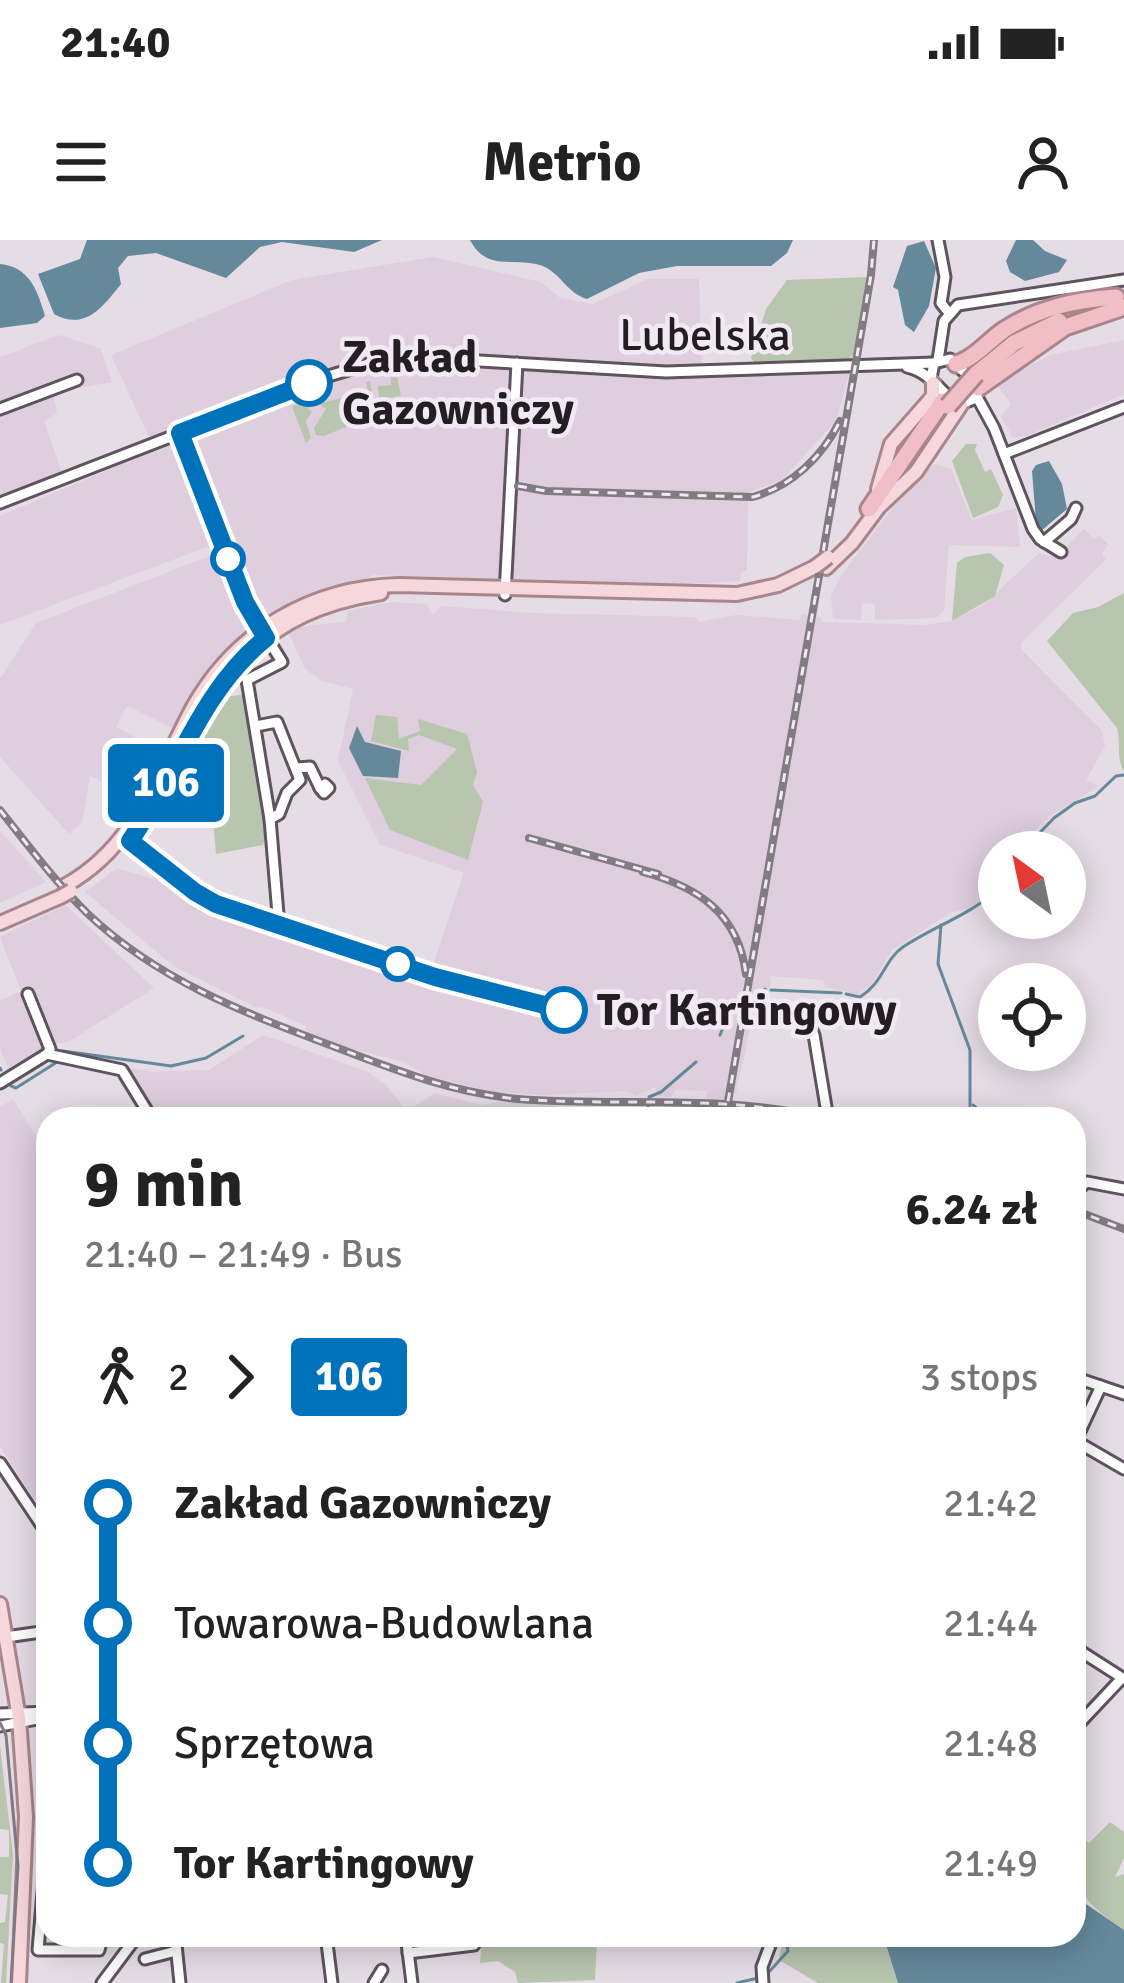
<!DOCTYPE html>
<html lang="en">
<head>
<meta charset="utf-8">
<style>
  :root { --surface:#fff; --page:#f2f2f2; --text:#222; --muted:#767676 }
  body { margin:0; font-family:Signika,sans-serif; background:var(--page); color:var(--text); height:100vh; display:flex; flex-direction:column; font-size:45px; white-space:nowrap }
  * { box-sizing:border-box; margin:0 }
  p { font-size:39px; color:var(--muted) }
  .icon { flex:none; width:66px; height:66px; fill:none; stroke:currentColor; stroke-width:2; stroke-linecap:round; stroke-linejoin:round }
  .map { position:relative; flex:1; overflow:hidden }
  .side { position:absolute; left:36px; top:867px; width:1050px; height:840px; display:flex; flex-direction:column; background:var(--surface); border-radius:36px; box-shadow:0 6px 30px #0003 }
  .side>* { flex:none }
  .badge { padding:0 24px; border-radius:9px; font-size:42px; line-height:78px }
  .needle { width:78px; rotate:327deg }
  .fabs { position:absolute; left:978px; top:591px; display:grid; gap:24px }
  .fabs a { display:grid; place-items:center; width:108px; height:108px; border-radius:50%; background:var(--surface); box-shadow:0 6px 30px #0003; font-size:60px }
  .map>.badge { position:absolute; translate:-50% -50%; box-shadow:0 0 0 6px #fff }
  .legs { display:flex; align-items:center; gap:18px; height:132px; padding:0 48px; font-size:39px }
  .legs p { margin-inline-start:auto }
  .summary { display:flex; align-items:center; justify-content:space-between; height:204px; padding:0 48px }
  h1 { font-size:66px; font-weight:700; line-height:90px }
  ul { padding:0 48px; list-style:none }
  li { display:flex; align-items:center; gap:42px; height:120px; font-size:45px }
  li i { display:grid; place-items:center; width:18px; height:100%; margin:0 15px; background:currentColor }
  li i::after { content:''; width:30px; height:30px; margin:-15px; border:9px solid; border-radius:50%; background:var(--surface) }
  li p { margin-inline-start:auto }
  li:first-child i { background:linear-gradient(#0000 50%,currentColor 0) }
  li:last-child i { background:linear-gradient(currentColor 50%,#0000 0) }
  .status { display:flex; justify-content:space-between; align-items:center; height:84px; padding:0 60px; background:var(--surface); direction:ltr }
  .status svg { height:33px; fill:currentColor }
  header { display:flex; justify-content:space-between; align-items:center; height:156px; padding:0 48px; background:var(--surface); font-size:54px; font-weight:700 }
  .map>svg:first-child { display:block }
  .built { fill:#decede }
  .green { fill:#b8c5af }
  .water { fill:#64899b }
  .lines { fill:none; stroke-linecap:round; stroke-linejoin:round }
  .stream { stroke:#64899b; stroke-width:3 }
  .minor-casing { stroke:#5d545d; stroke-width:15 }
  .major-casing { stroke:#a8868b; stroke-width:18 }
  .highway-casing { stroke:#a8868b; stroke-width:21 }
  .minor { stroke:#fff; stroke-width:9 }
  .major { stroke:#f6d8dc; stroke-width:12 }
  .highway { stroke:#f0bec4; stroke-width:15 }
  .tram { stroke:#827b82; stroke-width:3 }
  .rail-casing { stroke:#827b82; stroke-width:8 }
  .rail { stroke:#f3e9f4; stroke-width:3; stroke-dasharray:9; stroke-linecap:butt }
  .major-bridge-casing { stroke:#a8868b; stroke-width:18; stroke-linecap:butt }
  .highway-bridge-casing { stroke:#a8868b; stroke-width:21; stroke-linecap:butt }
  .major-bridge { stroke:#f6d8dc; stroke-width:12 }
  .highway-bridge { stroke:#f0bec4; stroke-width:15 }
  .line-1-casing { stroke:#fff; stroke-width:27 }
  .line-1 { stroke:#0072bc; stroke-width:18 }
  .stop-1-dot { fill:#fff; stroke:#0072bc; stroke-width:6 }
  .labels { text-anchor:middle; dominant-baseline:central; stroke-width:9; stroke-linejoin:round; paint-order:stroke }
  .street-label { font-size:45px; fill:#221e22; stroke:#f3e9f4 }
  .stop-label { font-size:45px; font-weight:bold; fill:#221e22; stroke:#f3e9f4; text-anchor:start }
</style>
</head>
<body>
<div class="status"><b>21:40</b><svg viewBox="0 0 49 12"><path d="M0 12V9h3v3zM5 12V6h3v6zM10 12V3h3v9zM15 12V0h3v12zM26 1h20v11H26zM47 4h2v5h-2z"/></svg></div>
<header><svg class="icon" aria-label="menu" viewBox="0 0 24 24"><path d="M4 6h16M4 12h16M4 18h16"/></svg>Metrio<svg class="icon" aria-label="person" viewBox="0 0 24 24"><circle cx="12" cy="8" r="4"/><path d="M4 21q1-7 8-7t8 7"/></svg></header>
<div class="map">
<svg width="1124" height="1743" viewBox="0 0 1124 1743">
  <rect width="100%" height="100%" fill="#e6dce6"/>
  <g class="built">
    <path d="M433,17L541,42L560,58L593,64L648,39H699L702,132L850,130L836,181L783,239L748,253L747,330L741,332L740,341L683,344L374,335L266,380L187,184L149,197L111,115L292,40Z"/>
    <path d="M59,95L101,109L112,142L53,153L57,173L44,182L63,235L0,259V117Z"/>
    <path d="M1124,100V154L1029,195L1013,198L1001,176L1011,164L996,144L1050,115Z"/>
    <path d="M171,203L215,304L0,385V276Z"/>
    <path d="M935,224L951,229L972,280L1016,268L1020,307L949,305L944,370L936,378L875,380V364L862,363L861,380L833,379L831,356L842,334L904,253Z"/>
    <path d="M1084,289L1094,299L1099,295L1108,304L1102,315L1106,319L1021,403V409L1102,491L1105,506L1086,540L1099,546L1050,576L1012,612H999V641L980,661L968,669L952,672L892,710L873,742L864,750L857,754L825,747L823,740L770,736L771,744L767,751L757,757L736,853H731L729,879H157L130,836L132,828L155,832L209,830L263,795L366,831L385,844L407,871L435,853L482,865L502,861L552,864L588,875L628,873L635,867H644L650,873L670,866L676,874H704L707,851L675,850L671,857L659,856L655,847L635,856L627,851L545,855L494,852L427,836L404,822L340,806L305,793L306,786L263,767L257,768L172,725L85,652L117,628L153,639L157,632L188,651L190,662L430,746L573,779L586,760L568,749L550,757L432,728L464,633L380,605L338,521L353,449L322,441L305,429L289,394L303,386L346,382L347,371L391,362L427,364L433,375L441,366L531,373L696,377L699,382L736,375L800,380L802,374L821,377L822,382L926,385L952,381L983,365L1039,313L1056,317Z"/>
    <path d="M220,312L251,388L211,427L177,490L127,466L116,487L146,503L121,551L90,536L82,582L69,594L0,517V439L36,383Z"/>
    <path d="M0,591L46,642L0,663Z"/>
    <path d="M65,665L154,748L68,802L51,804L8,828L0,808V761L21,751L0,697Z"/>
    <path d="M13,859L48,916V1279L0,1207V867Z"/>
  </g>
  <g class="green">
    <path d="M868,37L856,112L848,120L757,126L751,118L766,69L787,40Z"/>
    <path d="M397,137L401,156L386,158L385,162L389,166L402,158L401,164L324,196L316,195L314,188L326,169L319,164L316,167L315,160L308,169L312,172L306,181L311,198L306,203L292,166L323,157L325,162L368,152L366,142L370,141L373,159L379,158L378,146L391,145V138Z"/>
    <path d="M966,204H977L975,210L985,232L991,229L1003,255L998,267L973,278L952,221Z"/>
    <path d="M990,313L1004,325L995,356L952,381L957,323L965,317Z"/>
    <path d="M1124,353V531C1116,519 1121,502 1117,488L1047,401L1073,373L1098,367Z"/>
    <path d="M246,454L268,590L263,605L216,614L209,534L194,525L192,518L226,457Z"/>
    <path d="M376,475L397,477L399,499L420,491L418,479L467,494L477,532L473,545L483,562L468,620L390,590L365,538L421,545L457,509L419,495L408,499L409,511L371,501Z"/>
    <path d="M0,1506L13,1614L6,1743H1L4,1704L0,1703V1683L5,1682L8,1655L0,1654V1617H9V1590L0,1589Z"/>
    <path d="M1110,1582L1124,1592V1618L1115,1637L1124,1634V1690C1078,1658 1074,1649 1074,1591L1089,1603Z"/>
    <path d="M482,1695H490L507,1706L537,1695H608L597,1699L595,1740L518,1743L515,1732L498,1721L480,1723Z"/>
    <path d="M783,1695H883L898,1743H818L779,1720Z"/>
  </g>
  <g class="water">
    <path d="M87,0H382L354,12L282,2L260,7L226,38L156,13L128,16L118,28L121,44C102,68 85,91 54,74L38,34L80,19Z"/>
    <path d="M470,0H793L787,13L771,26H677L639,33L587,59C566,53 561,32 540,25C512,17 487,32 470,0Z"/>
    <path d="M1016,0H1033L1045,11L1067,20L1059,32L1025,41L1010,32L1006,21Z"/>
    <path d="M924,1L936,28L929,66L914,92L905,85L898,50L893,47L907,6Z"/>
    <path d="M0,24C29,27 37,49 45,76L37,83L0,88Z"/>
    <path d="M1049,221L1062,244L1067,269L1041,291L1036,281L1032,231L1036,225Z"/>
    <path d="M357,486L365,502L401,511L398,538L363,536L349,508Z"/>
    <path d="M1074,1628L1086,1664L1124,1690V1743H898L883,1695H1074Z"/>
  </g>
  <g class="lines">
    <g class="stream">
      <path d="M1021,612L1054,578L1075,563L1095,556L1116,536L1124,535"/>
      <path d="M941,685L938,724L970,810V879"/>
      <path d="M771,750L841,753"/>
      <path d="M756,754L765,749"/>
      <path d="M846,754L860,757C884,742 884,720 903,707C936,685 971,675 999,648"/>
      <path d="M720,795L734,761"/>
      <path d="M63,811L171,826L206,818L243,796"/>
      <path d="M0,828L1,830"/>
      <path d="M11,846L16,848L57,822"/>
      <path d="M649,857L661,852L696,822"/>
      <path d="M973,865L989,879"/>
      <path d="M645,878L648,867"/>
      <path d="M768,1733L788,1711L785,1695"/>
      <path d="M737,1743L758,1738"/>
    </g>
    <g class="minor-casing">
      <g id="minor">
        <path d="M938,0L945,37L941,63L949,73"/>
        <path d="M938,120L944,81L958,65L1124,40"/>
        <path d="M907,127C930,132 940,151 958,165L976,158L975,142L950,119L934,123L931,138"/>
        <path d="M977,157L994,188L1033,289L1040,299L1061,312"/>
        <path d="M0,169L77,140"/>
        <path d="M180,193L245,362L282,422L247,440L270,579L279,686"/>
        <path d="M1004,214L1124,167"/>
        <path d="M0,263L325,137L375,122L427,118L666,132L934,123"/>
        <path d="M1044,302L1071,279L1076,268"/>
        <path d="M505,355L517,123"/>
        <path d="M256,486L277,482L300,540L287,553L279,574L270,579"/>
        <path d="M297,528L310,527L320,548"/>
        <path d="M325,544L329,548L324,553L320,548Z"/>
        <path d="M121,601L216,664L435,737L575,772"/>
        <path d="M28,754L50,809L47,814"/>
        <path d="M807,780L814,795L828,879"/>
        <path d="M0,843L47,814L122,830L152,879"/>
        <path d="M1074,952L1087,942L1124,949"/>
        <path d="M1074,1137L1124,1154"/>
        <path d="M1074,1200L1124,1229"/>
        <path d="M1074,1204L1101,1146"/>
        <path d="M0,1223L48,1295"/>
        <path d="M6,1397L48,1391"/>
        <path d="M1074,1407L1124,1439"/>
        <path d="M0,1474L48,1472"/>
        <path d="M0,1486L48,1477"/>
        <path d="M1074,1489L1122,1438"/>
        <path d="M48,1594L38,1710H99L103,1695"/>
        <path d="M175,1695L180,1743"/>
        <path d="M326,1695L332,1743"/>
        <path d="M406,1695L412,1743"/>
        <path d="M408,1713L474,1705"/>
        <path d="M145,1719L176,1711"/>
        <path d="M102,1743L138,1695"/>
        <path d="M374,1743L382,1730"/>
        <path d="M763,1743L762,1727L774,1695"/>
      </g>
    </g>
    <g class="major-casing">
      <g id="major">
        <path d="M878,249L891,204L933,156V143"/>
        <path d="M826,328L852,303L879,267L916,232L961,165"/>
        <path d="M145,580C213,467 231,376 381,353"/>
        <path d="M66,645C136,606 157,534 193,467C236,391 312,347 399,345L737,354L778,345L815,327"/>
        <path d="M0,683L60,657"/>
        <path d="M0,1364L19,1478L26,1577L19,1743"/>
      </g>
    </g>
    <g class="highway-casing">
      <g id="highway">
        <path d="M956,124C974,119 988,101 1004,90C1038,68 1075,60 1116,57"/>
        <path d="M976,134L1014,103L1059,81"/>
        <path d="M978,148L1065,87L1124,67"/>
        <path d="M869,269L943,161"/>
      </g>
    </g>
    <use href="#minor" class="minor"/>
    <use href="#major" class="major"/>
    <use href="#highway" class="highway"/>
    <path class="tram" d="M0,1483L6,1495L18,1626L11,1743"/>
    <g class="rail-casing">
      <g id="rail">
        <path d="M518,246L546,251L753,257C792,246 822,217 840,181"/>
        <path d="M0,570C28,605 55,642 88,674C159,741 245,773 335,807C395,830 453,853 518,859C621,867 725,853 826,879"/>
        <path d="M529,598L658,634"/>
        <path d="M643,632C698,647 738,673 746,734"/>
        <path d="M725,879L871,35L874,0"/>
        <path d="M1074,970L1124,989"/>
      </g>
    </g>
    <use href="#rail" class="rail"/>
    <g class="major-bridge-casing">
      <g id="major-bridge">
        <path d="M815,327L828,317"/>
        <path d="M60,657L71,651"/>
      </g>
    </g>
    <g class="highway-bridge-casing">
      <path id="highway-bridge" d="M948,166L976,134"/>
    </g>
    <use href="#major-bridge" class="major-bridge"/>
    <use href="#highway-bridge" class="highway-bridge"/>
  </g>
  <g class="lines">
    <g class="line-1-casing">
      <path id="line-1" d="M309,143L180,193L245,362L266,398C200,451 177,533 130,601L195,652L216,664L435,737L564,770"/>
    </g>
    <use href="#line-1" class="line-1"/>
  </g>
  <g class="stop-1-dot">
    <circle cx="309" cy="143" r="21"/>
    <circle cx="228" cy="319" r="15"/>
    <circle cx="398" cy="724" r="15"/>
    <circle cx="564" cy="770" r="21"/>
  </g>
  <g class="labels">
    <g class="street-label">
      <text x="705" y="95">Lubelska</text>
    </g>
    <g class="stop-label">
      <text x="342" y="117">Zakład<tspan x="342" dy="52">Gazowniczy</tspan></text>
      <text x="597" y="770">Tor Kartingowy</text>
    </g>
  </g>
</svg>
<div class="fabs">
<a><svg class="needle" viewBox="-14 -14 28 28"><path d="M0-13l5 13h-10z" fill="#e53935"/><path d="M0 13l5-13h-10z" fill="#767676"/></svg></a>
<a><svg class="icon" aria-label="locate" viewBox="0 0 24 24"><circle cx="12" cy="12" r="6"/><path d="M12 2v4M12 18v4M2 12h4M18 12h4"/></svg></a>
</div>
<b class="badge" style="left:166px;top:543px;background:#0072bc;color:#fff">106</b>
<section class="side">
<div class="summary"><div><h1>9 min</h1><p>21:40 – 21:49 · Bus</p></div><b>6.24 zł</b></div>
<div class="legs"><svg class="icon" aria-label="walk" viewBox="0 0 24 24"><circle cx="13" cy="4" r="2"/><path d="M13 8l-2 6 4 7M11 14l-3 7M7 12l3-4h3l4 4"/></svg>2<svg class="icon" aria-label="forward" viewBox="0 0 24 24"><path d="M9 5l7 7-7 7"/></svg><b class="badge" style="background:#0072bc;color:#fff">106</b><p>3 stops</p></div>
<ul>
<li><i style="color:#0072bc"></i><b>Zakład Gazowniczy</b><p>21:42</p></li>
<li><i style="color:#0072bc"></i><span>Towarowa-Budowlana</span><p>21:44</p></li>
<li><i style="color:#0072bc"></i><span>Sprzętowa</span><p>21:48</p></li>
<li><i style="color:#0072bc"></i><b>Tor Kartingowy</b><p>21:49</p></li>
</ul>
</section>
</div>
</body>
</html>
